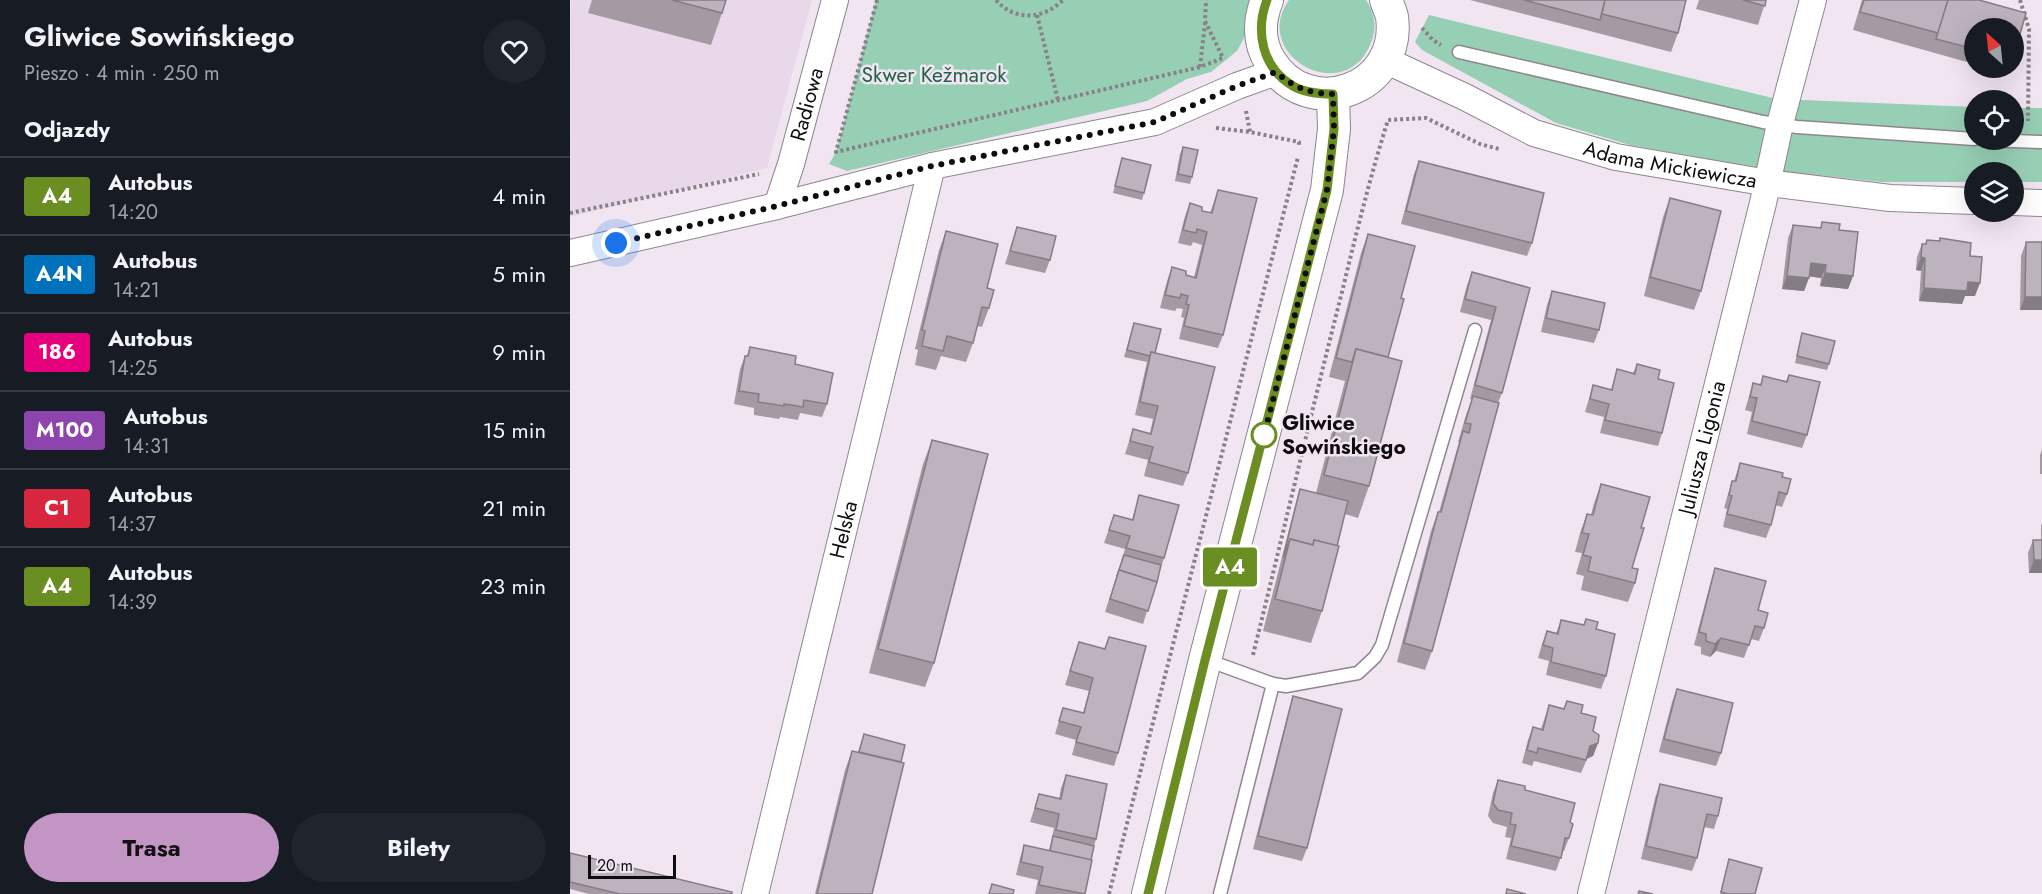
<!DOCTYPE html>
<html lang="pl">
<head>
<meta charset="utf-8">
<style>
  :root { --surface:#171b24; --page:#20242c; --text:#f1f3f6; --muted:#9ea1a6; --line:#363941; --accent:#c295c5 }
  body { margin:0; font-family:Jost,sans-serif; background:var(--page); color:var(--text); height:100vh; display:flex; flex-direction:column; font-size:22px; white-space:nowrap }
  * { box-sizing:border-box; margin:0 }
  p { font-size:20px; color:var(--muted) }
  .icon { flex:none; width:33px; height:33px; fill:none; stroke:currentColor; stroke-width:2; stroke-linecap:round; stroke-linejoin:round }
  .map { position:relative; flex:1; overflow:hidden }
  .details { display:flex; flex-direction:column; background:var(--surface); width:570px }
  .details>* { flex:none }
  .badge { padding:0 12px; border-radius:4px; font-size:21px; line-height:39px }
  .needle { width:39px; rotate:333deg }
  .buttons { position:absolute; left:1394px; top:18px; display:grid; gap:12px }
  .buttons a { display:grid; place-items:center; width:60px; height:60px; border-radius:50%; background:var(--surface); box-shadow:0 6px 24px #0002; font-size:30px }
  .scale { position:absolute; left:18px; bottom:15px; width:88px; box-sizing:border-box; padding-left:6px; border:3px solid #0f0c0f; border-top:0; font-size:16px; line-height:21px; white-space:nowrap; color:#0f0c0f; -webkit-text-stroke:4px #f0e5f1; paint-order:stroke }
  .you { position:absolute; width:30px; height:30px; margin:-15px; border:4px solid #fff; border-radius:50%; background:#1a73e8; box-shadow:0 0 0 9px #1a73e833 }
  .map>.badge { position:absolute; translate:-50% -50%; box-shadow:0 0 0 3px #fff }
  h2 { padding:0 24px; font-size:22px; line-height:54px }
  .round { display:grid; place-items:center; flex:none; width:63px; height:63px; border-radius:32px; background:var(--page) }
  .headline { display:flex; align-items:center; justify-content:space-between; height:102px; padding:0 24px }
  h1 { font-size:28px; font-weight:700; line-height:45px }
  .primary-button { display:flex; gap:12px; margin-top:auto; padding:12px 24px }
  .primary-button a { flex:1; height:69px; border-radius:36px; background:var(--accent); color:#111; font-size:24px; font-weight:700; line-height:69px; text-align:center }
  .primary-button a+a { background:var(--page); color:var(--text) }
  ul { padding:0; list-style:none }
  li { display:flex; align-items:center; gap:18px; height:78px; padding:0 24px; border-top:2px solid var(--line) }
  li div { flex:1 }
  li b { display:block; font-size:22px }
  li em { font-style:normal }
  li .badge { min-width:66px; font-weight:700; text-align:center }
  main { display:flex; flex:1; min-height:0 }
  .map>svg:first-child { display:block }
  .built { fill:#e8d8ea }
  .green { fill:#97cfb5 }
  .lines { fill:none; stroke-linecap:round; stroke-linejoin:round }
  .service-casing { stroke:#8f8690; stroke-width:15 }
  .minor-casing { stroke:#8f8690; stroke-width:28 }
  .tertiary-casing { stroke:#8f8690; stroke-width:34 }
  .path { stroke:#888189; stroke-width:4; stroke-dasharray:3 3; stroke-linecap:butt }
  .service { stroke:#fff; stroke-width:12 }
  .minor { stroke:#fff; stroke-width:26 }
  .tertiary { stroke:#fff; stroke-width:32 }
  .wall { fill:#a39aa3 }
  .shaded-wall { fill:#847d85 }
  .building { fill:#bdb3be; stroke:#847d85; stroke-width:1.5 }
  .line-casing { stroke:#fff; stroke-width:14 }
  .line { stroke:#6b8e23; stroke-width:9 }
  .walk { stroke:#0f0c0f; stroke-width:6; stroke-dasharray:0 10.8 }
  .stop-dot { fill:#fff; stroke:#6b8e23; stroke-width:3 }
  .labels { text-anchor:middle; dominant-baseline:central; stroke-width:5; stroke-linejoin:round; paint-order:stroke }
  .park-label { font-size:21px; fill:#21634a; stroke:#f0e5f1 }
  .street-label { font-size:21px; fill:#0f0c0f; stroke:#f0e5f1 }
  .stop-label { font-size:21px; font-weight:bold; fill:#0f0c0f; stroke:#f0e5f1; text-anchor:start }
</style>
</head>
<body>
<main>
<section class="details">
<div class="headline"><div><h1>Gliwice Sowińskiego</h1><p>Pieszo · 4 min · 250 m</p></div><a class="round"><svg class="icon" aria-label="heart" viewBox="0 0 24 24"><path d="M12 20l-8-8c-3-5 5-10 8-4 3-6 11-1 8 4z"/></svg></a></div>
<h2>Odjazdy</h2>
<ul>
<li><span class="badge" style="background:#6b8e23;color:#fff">A4</span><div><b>Autobus</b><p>14:20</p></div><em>4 min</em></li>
<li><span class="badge" style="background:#0072bc;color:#fff">A4N</span><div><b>Autobus</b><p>14:21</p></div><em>5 min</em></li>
<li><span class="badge" style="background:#e6007e;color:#fff">186</span><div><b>Autobus</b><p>14:25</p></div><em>9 min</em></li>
<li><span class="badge" style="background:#8e44ad;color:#fff">M100</span><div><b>Autobus</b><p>14:31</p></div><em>15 min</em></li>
<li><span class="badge" style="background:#d7263d;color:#fff">C1</span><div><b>Autobus</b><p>14:37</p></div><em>21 min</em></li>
<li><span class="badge" style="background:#6b8e23;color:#fff">A4</span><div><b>Autobus</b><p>14:39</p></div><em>23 min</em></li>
</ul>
<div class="primary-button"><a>Trasa</a><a>Bilety</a></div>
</section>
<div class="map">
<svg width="1472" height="894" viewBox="0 0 1472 894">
  <rect width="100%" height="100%" fill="#f0e5f1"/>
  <path class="built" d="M1,0H242L197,168L0,217Z"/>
  <g class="green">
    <path d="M306,0H691L682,23L667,51L641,72L617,79L577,101L277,171L259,164L266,152Z"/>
    <path d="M719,0H796C804,12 807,26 802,40C778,110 679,56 719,0Z"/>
    <path d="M859,15L1207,99L1404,107V140H1443V108H1472V182H1443V172H1404V182H1311L1187,168L1060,145L986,123L852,50L845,42Z"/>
  </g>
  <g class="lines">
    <g class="service-casing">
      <g id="service">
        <path d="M889,52L1193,122L1227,127L1404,139"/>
        <path d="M1417,140L1472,142"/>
        <path d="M637,660L703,684L716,686L788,673L805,657L812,645L905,330"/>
        <path d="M650,894L703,684"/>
      </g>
    </g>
    <g class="minor-casing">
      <g id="minor">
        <path id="s1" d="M815,60L895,97L964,133L1046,157L1198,183L1320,198L1404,201"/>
        <path d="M1443,202L1472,203"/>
        <path id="s2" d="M207,206L221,164L265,0"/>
        <path d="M0,253L207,206L362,166L585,122L667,86L706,72"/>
        <path id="s3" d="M185,894L362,166"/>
        <path id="s4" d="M1021,894L1193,203L1210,124L1243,0"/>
      </g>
    </g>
    <g class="tertiary-casing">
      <g id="tertiary">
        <path d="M697,0C689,20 688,42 700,61C738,123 832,90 822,17C821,12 818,6 816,0"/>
        <path d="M578,894L635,660L757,190L764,129L763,94"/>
      </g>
    </g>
    <g class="path">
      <path d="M307,0L266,152L630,67L653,58L635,21L636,0"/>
      <path d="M426,0C445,22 474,19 493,0"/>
      <path d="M1450,0L1459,29L1458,121"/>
      <path d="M467,15L488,100"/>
      <path d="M852,28L863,40L871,45"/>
      <path d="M630,67L635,23"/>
      <path d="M676,111L680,132"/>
      <path d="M646,128L680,132L729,142V146"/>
      <path d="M0,213L189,174"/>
      <path d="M683,655C713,534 741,413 772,292C786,234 800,177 818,120L856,118L910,144L929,149"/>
      <path d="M539,894L728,157"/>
    </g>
    <use href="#service" class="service"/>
    <use href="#minor" class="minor"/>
    <use href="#tertiary" class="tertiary"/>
  </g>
  <g class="wall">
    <path d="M22,0H156L152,13L141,45L18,13Z"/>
    <path d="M900,0H1116L1108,33L1101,52Z"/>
    <path d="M1129,0H1196L1188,25L1126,9Z"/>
    <path d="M1292,0H1409L1404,28V64L1283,30Z"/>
    <path d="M1417,68H1440L1438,73Z"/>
    <path d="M613,147L622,177L620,184L605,181L610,154Z"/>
    <path d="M552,158L574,193L572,200L543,193Z"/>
    <path d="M849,161L962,243L957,256L831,224L844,174Z"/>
    <path d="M648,190L653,335L648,348L609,339L614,318L611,317L613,309L607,308L605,311L590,308L597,281L602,267L616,275L624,277L632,245L623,242L621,246L608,243L615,216L620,203L632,211L640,213Z"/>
    <path d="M1100,198L1131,291L1124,310L1074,296L1093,217Z"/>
    <path d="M1252,222L1269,230L1283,276L1278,289L1250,286L1251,278L1239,276L1234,291L1212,289L1218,238L1223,225L1250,228Z"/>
    <path d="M447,227L480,260L475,273L435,264Z"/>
    <path d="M376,231L417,288L419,308L412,327L407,326L403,343L396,362L371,356L366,370L345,365L348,350L345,349L369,250Z"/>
    <path d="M798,234L831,298L818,357L799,486L788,518L775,514L752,611L741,643L693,631L726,502L730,489L746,493L775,381L759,377L791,253Z"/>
    <path d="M1370,238L1400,256L1405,296H1395L1392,304L1349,301L1351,271L1346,270L1347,257L1352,244H1355L1357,240L1369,241Z"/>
    <path d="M1456,242L1472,310H1450L1451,256Z"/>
    <path d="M902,272L960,288L932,393L928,403L862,651L855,670L827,662L861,531L868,512H869L889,442H888L896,415L902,399H900L921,320L890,312L897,285Z"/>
    <path d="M982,291L1029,330L1024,343L971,332L977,305Z"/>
    <path d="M564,323L585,353L618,473L613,486L574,476L578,460L555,454L563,429L580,433L583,419L565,415L577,362L554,357Z"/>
    <path d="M1232,333L1259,364L1257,370L1225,363L1230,340Z"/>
    <path d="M180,347L225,364L257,404L252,417L230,413L228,420L210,417L209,419L184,415V408L164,404L170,369L175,356H177Z"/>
    <path d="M1067,364L1088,379L1092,433L1088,446L1030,433L1034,417L1015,412L1023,385L1041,390L1047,369L1063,373Z"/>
    <path d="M1219,375L1237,435L1232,448L1177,434L1182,412L1175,410L1183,383L1190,385L1193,376L1216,381Z"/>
    <path d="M362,440L364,663L355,687L299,673L353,464Z"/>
    <path d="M1472,449V474H1470V455Z"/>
    <path d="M1170,463L1212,477L1217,494L1212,507L1205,505L1201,525L1196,538L1153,527L1157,509L1154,508L1158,494L1162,481H1164Z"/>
    <path d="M1031,484L1071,528L1062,568L1065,583L1058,602L1011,590L1014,576L1006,574L1012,553L1005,552L1010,533L1017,514L1021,515L1024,503Z"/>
    <path d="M569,495L594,558L573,624L535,612L555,549L534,543L544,515L562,520Z"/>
    <path d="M1472,523V573H1459L1458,553L1463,540H1471V526Z"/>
    <path d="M1145,568L1188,610L1194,628L1189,641L1181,639L1174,658L1146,651L1140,657L1131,654V647L1124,645L1141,581Z"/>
    <path d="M991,620L1026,629L1036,676L1031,689L976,675L979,661L968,658L972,644L977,631L986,633Z"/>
    <path d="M539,637L548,753L544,766L502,755L506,740L485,734L493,708L513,713L519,691L495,685L509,642L534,649Z"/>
    <path d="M1107,689L1151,753L1146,766L1089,752L1102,702Z"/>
    <path d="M723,696L737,848L732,861L683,849L719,709Z"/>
    <path d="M979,705L1011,713L1023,731L1028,743L1023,756L1017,759L1011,773L964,761L962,766L952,763L958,740L963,727L971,729Z"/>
    <path d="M294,734L302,894H245L275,770L282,751L288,752Z"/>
    <path d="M496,775L526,839L524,846L515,894H465L468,880L446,875L450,858L454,845L479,851L484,828L460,822L469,794L489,799L491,788Z"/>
    <path d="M928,780L955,790L1000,822L999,838L994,851H993L986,871L936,859L941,838L935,837L937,827L923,823L918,816L923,793Z"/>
    <path d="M1090,784L1148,816L1144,829L1134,827L1127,858L1122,871L1071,859L1085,798Z"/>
    <path d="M0,853L162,894H19L0,889Z"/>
    <path d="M1159,859L1185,894H1150Z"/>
  </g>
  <g class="shaded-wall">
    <path d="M1351,257L1355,258L1351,271L1346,270Z"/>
    <path d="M1241,263L1256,265L1251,278L1236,276Z"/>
    <path d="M1255,273L1283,276L1278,289L1250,286Z"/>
    <path d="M1217,276L1239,278L1234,291L1212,289Z"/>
    <path d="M1398,282L1410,283L1405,296H1395L1392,304L1349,301L1354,288Z"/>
    <path d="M1455,297H1472V310H1450Z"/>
    <path d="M1464,560H1472V573H1459Z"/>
    <path d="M1151,638L1146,651L1140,657L1145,644Z"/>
    <path d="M1028,743L1023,756L1015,759L1020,746Z"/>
  </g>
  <g class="building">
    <path d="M102,0H156L152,13Z"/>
    <path d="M954,0H1035L1030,20Z"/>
    <path d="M1035,0H1116L1108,33L1032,14Z"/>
    <path d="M1173,0H1196L1195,6Z"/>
    <path d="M1294,0H1378L1368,33L1290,12Z"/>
    <path d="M1378,0H1409L1456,13L1443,59V28H1404V49L1366,39Z"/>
    <path d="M613,147L628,150L622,177L608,174Z"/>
    <path d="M552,158L581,165L574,193L545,186Z"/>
    <path d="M849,161L974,193L962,243L836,211Z"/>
    <path d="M648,190L687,198L653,335L614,326L619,305L616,304L618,296L611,294L610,298L595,295L602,267L616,271V275L626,278L637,232L627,229L626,233L613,230L620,203L632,207V211L642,213Z"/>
    <path d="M1100,198L1151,211L1131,291L1080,277Z"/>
    <path d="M1252,222L1270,224L1269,230L1288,232L1283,276L1255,273L1256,265L1241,263L1239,278L1217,276L1223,225L1251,228Z"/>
    <path d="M447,227L486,236L480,260L440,251Z"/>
    <path d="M376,231L428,244L417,288L424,290L419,308L412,307L403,343L377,336L373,351L352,346L355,331L352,330Z"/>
    <path d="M798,234L845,246L831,298L834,299L818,357L786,349L782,362L766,358Z"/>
    <path d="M1370,238L1401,243L1400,256L1412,257L1410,283L1398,282L1397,291L1354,288L1355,258L1351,257L1352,244H1356L1357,240L1370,241Z"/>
    <path d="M1456,242H1472V297H1455Z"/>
    <path d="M902,272L960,288L932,393L905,385L926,307L895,299Z"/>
    <path d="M982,291L1035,303L1029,330L976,318Z"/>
    <path d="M564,323L591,329L585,353L581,352L580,356L557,350Z"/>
    <path d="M1232,333L1265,341L1259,364L1227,356Z"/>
    <path d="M180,347L226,356L225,364L263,373L257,404L234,400L233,407L214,404V406L188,402L189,394L169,391L175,356H178Z"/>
    <path d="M786,349L832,361L799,486L754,475Z"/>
    <path d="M581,352L645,367L618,473L579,462L583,447L560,441L563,429L581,434L588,406L570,402Z"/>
    <path d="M1067,364L1090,370L1088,379L1104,383L1092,433L1035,420L1039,404L1020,399L1023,385L1042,390L1047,369L1065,374Z"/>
    <path d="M1219,375L1250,382L1237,435L1182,421L1187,398L1180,397L1183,383L1191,385L1193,376L1217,382Z"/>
    <path d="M903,396L929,403L862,651L834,643L868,512H871L893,431L899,433L901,424L895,423Z"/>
    <path d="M362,440L418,454L364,663L308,649Z"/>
    <path d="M1170,463L1213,473L1212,477L1221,479L1217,494L1209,492L1201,525L1157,514L1162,496L1159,495L1162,481H1166Z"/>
    <path d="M1031,484L1080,497L1071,528H1074L1062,568L1068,569L1065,583L1018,571L1021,557L1013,555L1019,534L1012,533L1017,514L1023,515Z"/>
    <path d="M730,489L778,501L767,546L744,540L743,545L720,539L713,558Z"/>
    <path d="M569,495L609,505L594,558L556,548L560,536L539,530L544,515L563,520Z"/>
    <path d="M720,539L743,545L744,540L769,546L752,611L705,599Z"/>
    <path d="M1463,540H1472V560H1464Z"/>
    <path d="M554,555L591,565L587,582L549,570L547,576Z"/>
    <path d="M1145,568L1196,581L1188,610L1198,613L1194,628L1185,626L1179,645L1151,638L1145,644L1136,641V634L1129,632Z"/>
    <path d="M549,570L587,582L578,611L540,599Z"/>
    <path d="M1016,619L1028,622L1026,629L1045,634L1036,676L981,662L983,648L973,645L977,631L988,634L991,620L1014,625Z"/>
    <path d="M539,637L576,646L548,753L506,742L511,727L489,721L493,708L514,713L523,678L500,671L509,642L535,649Z"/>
    <path d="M1107,689L1163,703L1151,753L1094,739Z"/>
    <path d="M723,696L772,709L737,848L688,836Z"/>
    <path d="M997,701L1013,705L1011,713L1026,717L1023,731L1029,735L1028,743L1020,746L1016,760L968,748L967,753L957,750L963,727L973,730L979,705L994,709Z"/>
    <path d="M294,734L335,745L331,762L289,752Z"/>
    <path d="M282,751L334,763L302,894H247Z"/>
    <path d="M496,775L537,784L526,839L486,830L489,814L465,808L469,794L491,799Z"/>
    <path d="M928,780L955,786V790L1005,803L1000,822L1003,824L999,838H995L991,858L941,846L946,825L940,824L942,813L928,810L923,803Z"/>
    <path d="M1090,784L1152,798L1148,816L1137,814L1127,858L1076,846Z"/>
    <path d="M483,836L524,846L521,860L480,851Z"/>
    <path d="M454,845L522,860L515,894L469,885L473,867L451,862Z"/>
    <path d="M0,853L162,892V894H50L0,882Z"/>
    <path d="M1159,859L1192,868L1185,894H1158L1151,892Z"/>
    <path d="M422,884L444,890L443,894H419Z"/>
    <path d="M937,889L956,894H936Z"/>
    <path d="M1069,891L1083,894H1068Z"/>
  </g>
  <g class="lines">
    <g class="line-casing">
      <path id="line" d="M578,894L635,660L757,190L764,129L763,94C749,94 735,93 723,86C692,68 685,31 697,0"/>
    </g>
    <use href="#line" class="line"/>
    <path class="walk" d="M46,243L207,206L362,166L585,122L667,86L706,72C726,89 738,93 763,94L764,129L757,190L694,435"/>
  </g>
  <circle class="stop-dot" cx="694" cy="435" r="12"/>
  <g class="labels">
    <g class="park-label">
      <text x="364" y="75">Skwer Kežmarok</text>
    </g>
    <g class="street-label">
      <text stroke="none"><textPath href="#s2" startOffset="106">Radiowa</textPath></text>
      <text stroke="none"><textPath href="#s1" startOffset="306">Adama Mickiewicza</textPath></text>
      <text stroke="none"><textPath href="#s4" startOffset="460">Juliusza Ligonia</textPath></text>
      <text stroke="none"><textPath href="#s3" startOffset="375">Helska</textPath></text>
    </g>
    <g class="stop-label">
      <text x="712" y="423">Gliwice<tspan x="712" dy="24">Sowińskiego</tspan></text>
    </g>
  </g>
</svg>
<div class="buttons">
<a><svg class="needle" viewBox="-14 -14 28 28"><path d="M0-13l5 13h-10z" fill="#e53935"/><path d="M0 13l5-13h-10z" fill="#9ea1a6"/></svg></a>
<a><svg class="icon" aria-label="locate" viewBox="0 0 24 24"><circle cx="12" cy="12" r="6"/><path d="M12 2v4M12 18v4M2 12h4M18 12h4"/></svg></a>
<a><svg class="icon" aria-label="layers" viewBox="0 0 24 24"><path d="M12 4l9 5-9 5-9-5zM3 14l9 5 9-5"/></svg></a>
</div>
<div class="scale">20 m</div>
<div class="you" style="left:46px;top:243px"></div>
<b class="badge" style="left:660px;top:567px;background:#6b8e23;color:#fff">A4</b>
</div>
</main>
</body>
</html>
